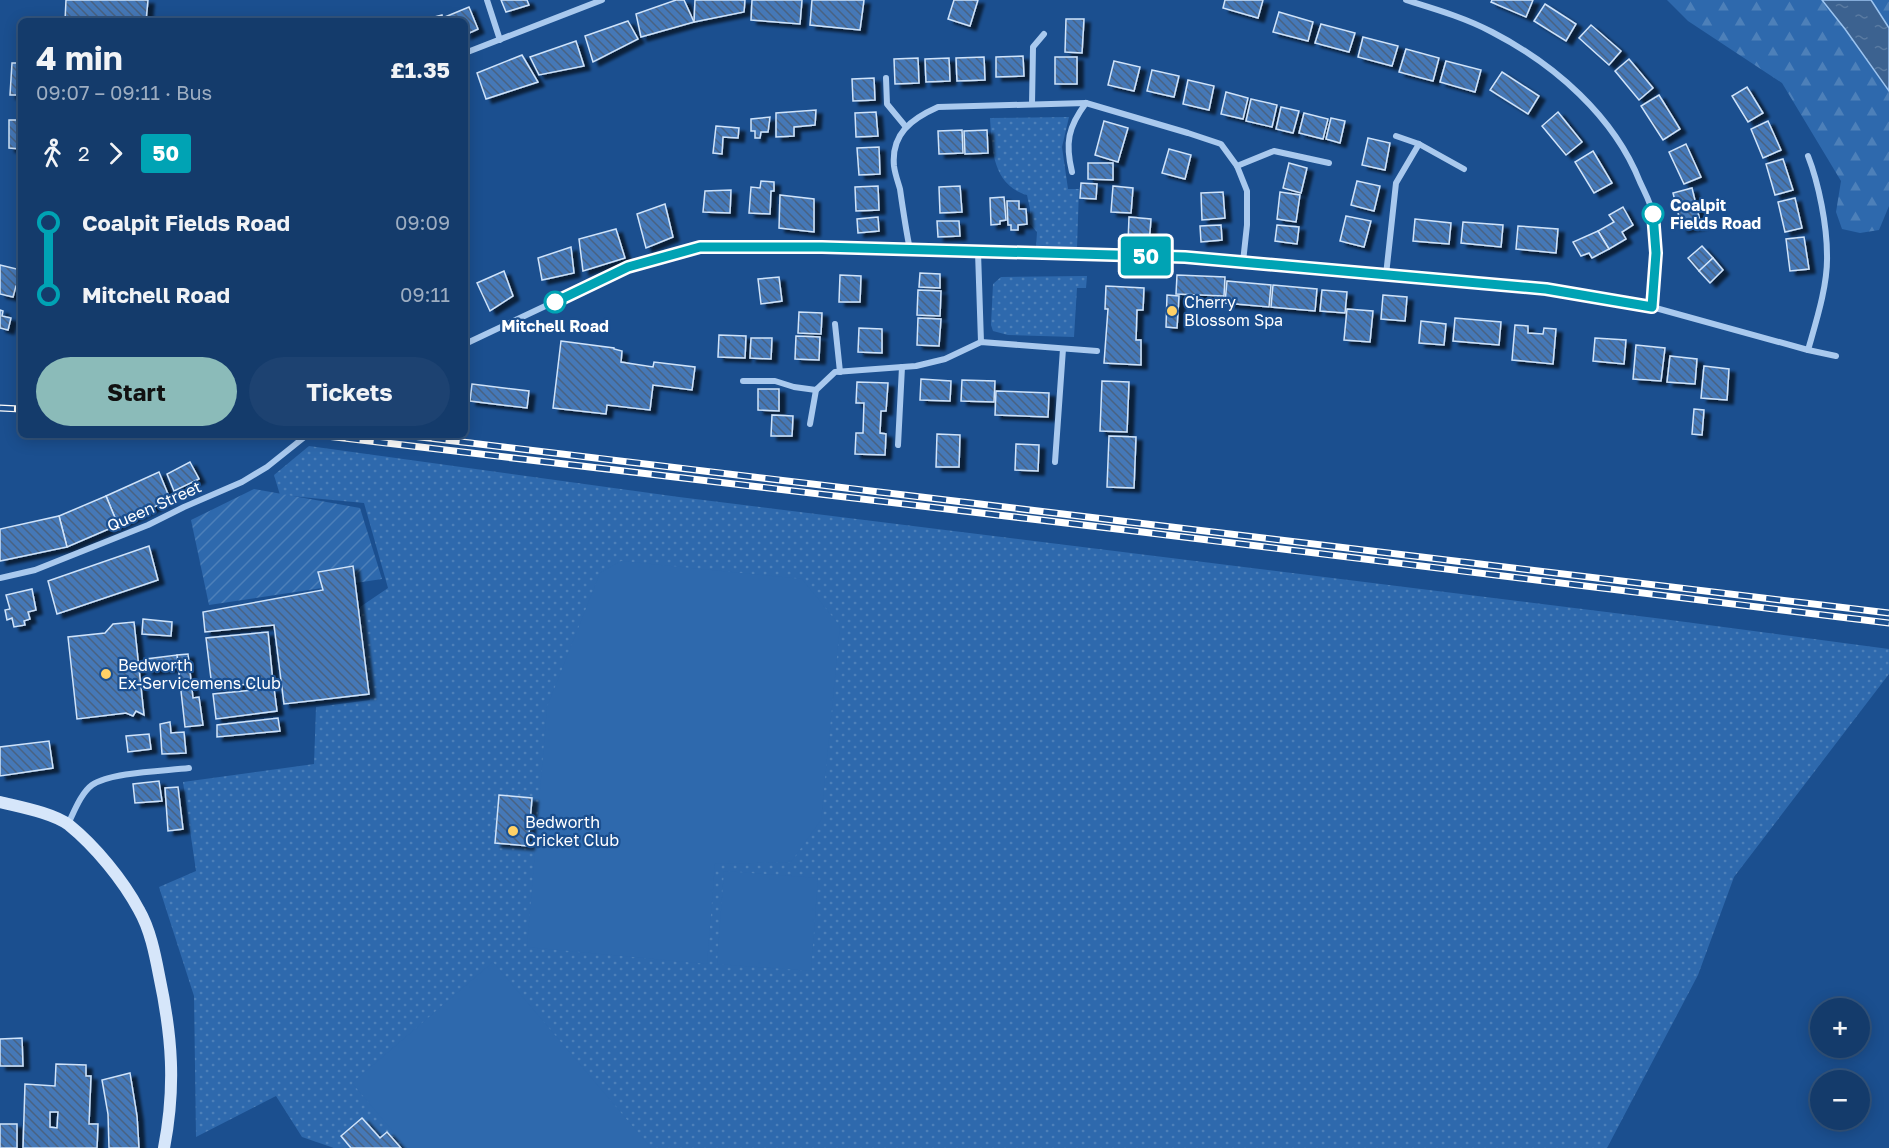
<!DOCTYPE html>
<html lang="en">
<head>
<meta charset="utf-8">
<style>
  :root { --surface:#143b6b; --page:#1d4271; --text:#f1f3f6; --muted:#9dadc1; --line:#33557e; --accent:#8bbbb9 }
  body { margin:0; font-family:"Golos Text",sans-serif; background:var(--page); color:var(--text); height:100vh; display:flex; flex-direction:column; font-size:22px; white-space:nowrap }
  * { box-sizing:border-box; margin:0 }
  p { font-size:20px; color:var(--muted) }
  .icon { flex:none; width:33px; height:33px; fill:none; stroke:currentColor; stroke-width:2; stroke-linecap:round; stroke-linejoin:round }
  .map { position:relative; flex:1; overflow:hidden }
  .details { position:absolute; left:18px; top:18px; width:450px; height:420px; display:flex; flex-direction:column; background:var(--surface); border-radius:9px; box-shadow:0 3px 15px #0003,0 0 0 2px var(--line) }
  .details>* { flex:none }
  .badge { padding:0 12px; border-radius:4px; font-size:21px; line-height:39px }
  .tools { position:absolute; left:1810px; top:998px; display:grid; gap:12px }
  .tools a { display:grid; place-items:center; width:60px; height:60px; border-radius:50%; background:var(--surface); box-shadow:0 3px 15px #0003,0 0 0 2px var(--line); font-size:30px }
  .map>.badge { position:absolute; translate:-50% -50%; box-shadow:0 0 0 3px #fff }
  .legs { display:flex; align-items:center; gap:9px; height:66px; padding:0 18px; font-size:20px }
  .legs p { margin-inline-start:auto }
  .overview { display:flex; align-items:center; justify-content:space-between; height:102px; padding:0 18px }
  h1 { font-size:33px; font-weight:700; line-height:45px }
  .action { display:flex; gap:12px; margin-top:auto; padding:12px 18px }
  .action a { flex:1; height:69px; border-radius:36px; background:var(--accent); color:#111; font-size:24px; font-weight:700; line-height:69px; text-align:center }
  .action a+a { background:var(--page); color:var(--text) }
  ul { padding:0 18px; list-style:none }
  li { display:flex; align-items:center; gap:21px; height:72px; font-size:22px }
  li i { display:grid; place-items:center; width:9px; height:100%; margin:0 8px; background:currentColor }
  li i::after { content:''; width:15px; height:15px; margin:-8px; border:4px solid; border-radius:50%; background:var(--surface) }
  li p { margin-inline-start:auto }
  li:first-child i { background:linear-gradient(#0000 50%,currentColor 0) }
  li:last-child i { background:linear-gradient(currentColor 50%,#0000 0) }
  .map>svg:first-child { display:block }
  .grass { fill:url(#grass-dots) }
  .forest { fill:url(#forest-firs) }
  .garden { fill:url(#garden-furrows) }
  .pitch { fill:#2e69ad }
  .water { fill:url(#water-ripples); stroke:#9cc4f0; stroke-width:1.5 }
  .building { fill:url(#building-back-hatch); stroke:#cfe3fa; stroke-width:1.5; fill-rule:evenodd; filter:url(#shadow) }
  .lines { fill:none; stroke-linecap:round; stroke-linejoin:round }
  .minor { stroke:#a9c9ee; stroke-width:6 }
  .secondary { stroke:#d6e6fa; stroke-width:12 }
  .rail-casing { stroke:#fff; stroke-width:7 }
  .rail { stroke:#1b4f8f; stroke-width:4.5; stroke-dasharray:14; stroke-linecap:butt }
  .line-1-casing { stroke:#fff; stroke-width:14 }
  .line-1 { stroke:#00a3b4; stroke-width:9 }
  .stop-1-dot { fill:#fff; stroke:#00a3b4; stroke-width:3 }
  .poi-dot { fill:#ffd166; stroke:#1b4f8f; stroke-width:2 }
  .labels { text-anchor:middle; dominant-baseline:central; stroke-width:4.5; stroke-linejoin:round; paint-order:stroke }
  .stop-label { font-size:16px; font-weight:bold; fill:#fff; stroke:#1b4f8f; text-anchor:start }
  .poi-label { font-size:16px; fill:#fff; stroke:#1b4f8f; text-anchor:start }
  .street-label { font-size:16px; fill:#fff; stroke:#1b4f8f }
</style>
</head>
<body>
<div class="map">
<svg width="1889" height="1148" viewBox="0 0 1889 1148">
  <defs>
    <pattern id="grass-dots" width="8" height="8" patternUnits="userSpaceOnUse" patternTransform="scale(1.5)"><rect width="8" height="8" fill="#2e69ad"/><path d="M2 2h.1M6 6h.1" fill="none" stroke="#4d80b9" stroke-width="1.8" stroke-linecap="round"/></pattern>
    <pattern id="forest-firs" width="22" height="20" patternUnits="userSpaceOnUse" patternTransform="scale(1.5)"><rect width="22" height="20" fill="#2e69ad"/><path d="M5 1l3.5 6h-7zM16 11l3.5 6h-7z" fill="#4d80b9"/></pattern>
    <pattern id="garden-furrows" width="10" height="10" patternUnits="userSpaceOnUse" patternTransform="scale(1.5)"><rect width="10" height="10" fill="#2e69ad"/><path d="M-1 1l2-2M0 10L10 0M9 11l2-2" fill="none" stroke="#4d80b9"/></pattern>
    <pattern id="water-ripples" width="26" height="14" patternUnits="userSpaceOnUse" patternTransform="scale(1.5)"><rect width="26" height="14" fill="#3c6290"/><path d="M2 4q2-2 4 0t4 0M15 11q2-2 4 0t4 0" fill="none" stroke="#597aa1"/></pattern>
    <pattern id="building-back-hatch" width="6" height="6" patternUnits="userSpaceOnUse" patternTransform="scale(1.5)"><rect width="6" height="6" fill="#4478b7"/><path d="M-1 5l2 2M0 0l6 6M5-1l2 2" fill="none" stroke="#486282"/></pattern>
    <filter id="shadow"><feDropShadow dx="6" dy="4" stdDeviation="1.5" flood-color="#0009"/></filter>
  </defs>
  <rect width="100%" height="100%" fill="#1b4f8f"/>
  <g class="grass">
    <path d="M1069,117L1062,147L1068,189H1079L1077,248L1036,247L1037,232L1030,224V209L1027,195C992,185 992,148 990,118Z"/>
    <path d="M1087,276L1086,288H1077L1074,337L1008,335L993,331L991,325L993,284L1001,277Z"/>
    <path d="M309,446L679,497L1663,619L1889,649V674L1734,877L1698,975L1607,1148H334L302,1137L276,1096L196,1137L194,996L159,887L196,871L183,782L314,764L316,707L370,700L360,607L388,588L364,503L280,495L274,475Z"/>
  </g>
  <path class="forest" d="M1667,0H1889V206L1879,230L1860,233L1842,229L1836,212L1841,181L1782,83L1688,21Z"/>
  <path class="garden" d="M254,489L360,508L382,579L209,605L191,520Z"/>
  <g class="pitch">
    <path d="M621,561L802,579L840,626L821,820L791,862L715,864L707,964L527,947L547,707L600,573Z"/>
    <path d="M724,871L818,878L811,971L717,964Z"/>
    <path d="M493,962L651,1148H407L352,1083Z"/>
  </g>
  <path class="water" d="M1822,0H1871L1873,3L1889,28V91L1845,29Z"/>
  <g class="building">
    <path d="M66,0H148L146,21H65Z"/>
    <path d="M501,0H527L529,5L506,12Z"/>
    <path d="M676,0H684L694,22L641,37L636,14Z"/>
    <path d="M695,0H745L744,12L694,22Z"/>
    <path d="M752,0H802L800,24L751,20Z"/>
    <path d="M812,0H864L860,30L810,25Z"/>
    <path d="M954,0H978L970,26L948,19Z"/>
    <path d="M1225,0H1263L1258,18L1223,8Z"/>
    <path d="M1492,0H1533L1526,17L1491,2Z"/>
    <path d="M1545,4L1576,24L1566,41L1534,21Z"/>
    <path d="M469,7L478,29L465,35V21H447L445,17Z"/>
    <path d="M1279,12L1313,22L1308,41L1273,32Z"/>
    <path d="M442,15L443,21H423V20Z"/>
    <path d="M1066,19H1084L1082,53L1065,52Z"/>
    <path d="M628,21L638,39L593,62L585,36Z"/>
    <path d="M1321,24L1355,33L1349,52L1315,43Z"/>
    <path d="M1591,25L1621,51L1609,65L1579,38Z"/>
    <path d="M1363,37L1398,46L1392,66L1358,57Z"/>
    <path d="M576,41L584,66L539,75L530,57Z"/>
    <path d="M1406,49L1439,58L1433,81L1399,72Z"/>
    <path d="M522,55L538,82L486,99L477,73Z"/>
    <path d="M1023,56L1024,76L996,77V57Z"/>
    <path d="M984,57L985,80L957,81L956,58Z"/>
    <rect x="1055" y="57" width="22" height="27"/>
    <path d="M918,58L919,83L895,84L894,59Z"/>
    <path d="M949,58L950,81L926,82L925,59Z"/>
    <path d="M1629,59L1653,88L1639,100L1615,71Z"/>
    <path d="M1114,61L1140,67L1134,91L1108,85Z"/>
    <path d="M1446,61L1481,70L1475,92L1440,82Z"/>
    <path d="M12,63H21V95H10Z"/>
    <path d="M1152,70L1179,76L1174,97L1147,91Z"/>
    <path d="M1502,72L1539,96L1528,114L1490,90Z"/>
    <path d="M874,78L875,100L853,101L852,79Z"/>
    <path d="M1188,80L1214,86L1209,110L1183,104Z"/>
    <path d="M1747,87L1763,113L1748,122L1732,96Z"/>
    <path d="M1226,92L1248,98L1243,119L1221,114Z"/>
    <path d="M1659,95L1680,129L1663,140L1641,106Z"/>
    <path d="M1251,99L1277,105L1272,127L1246,121Z"/>
    <path d="M1281,107L1299,111L1293,133L1276,129Z"/>
    <path d="M816,110L815,125L794,127V136L776,137V113Z"/>
    <path d="M876,112L878,136L856,137L855,113Z"/>
    <path d="M1558,112L1582,142L1566,155L1542,126Z"/>
    <path d="M1304,113L1328,119L1323,139L1299,133Z"/>
    <path d="M770,117L768,132H761L760,138H755V131H751V119Z"/>
    <path d="M1331,118L1345,121L1340,143L1326,139Z"/>
    <path d="M9,120H21V149L9,148Z"/>
    <path d="M1104,121L1128,128L1118,162L1095,155Z"/>
    <path d="M1768,121L1781,150L1763,158L1751,129Z"/>
    <path d="M716,126L739,128L738,138L723,137L722,154L713,153Z"/>
    <path d="M962,130L963,153L939,154L938,131Z"/>
    <path d="M987,130L988,153L965,154L964,131Z"/>
    <path d="M1368,138L1390,143L1385,170L1362,165Z"/>
    <path d="M1686,144L1701,177L1684,184L1669,152Z"/>
    <path d="M879,147L880,174L859,175L857,148Z"/>
    <path d="M1169,149L1191,155L1185,179L1162,173Z"/>
    <path d="M1593,151L1612,183L1594,193L1575,162Z"/>
    <path d="M1783,159L1793,190L1775,195L1766,164Z"/>
    <path d="M1088,163H1113V180L1088,179Z"/>
    <path d="M1289,163L1307,168L1301,193L1283,188Z"/>
    <path d="M761,181L774,182V191H771L770,214L749,213L751,187L760,188Z"/>
    <path d="M1357,181L1380,186L1374,211L1351,205Z"/>
    <path d="M1081,183L1097,184L1096,199L1080,198Z"/>
    <path d="M878,186L879,210L856,211L855,187Z"/>
    <path d="M960,186L962,212L940,213L939,187Z"/>
    <path d="M1113,186L1133,188L1131,213L1111,212Z"/>
    <path d="M1692,188L1701,225L1682,229L1673,193Z"/>
    <path d="M731,190L730,213L703,212L705,191Z"/>
    <path d="M1223,192L1225,218L1202,220L1201,193Z"/>
    <path d="M1280,192L1300,195L1296,222L1277,219Z"/>
    <path d="M780,195L814,199V232L779,228Z"/>
    <path d="M1004,197L1006,220L1000,221V224L991,225L990,198Z"/>
    <path d="M1795,198L1802,228L1785,232L1778,202Z"/>
    <path d="M1007,201H1019V209H1026L1027,224L1018,225V230H1011V225H1008Z"/>
    <path d="M665,204L673,237L646,248L637,214Z"/>
    <path d="M1623,207L1633,225L1622,232L1626,239L1609,249L1598,231L1614,222L1609,215Z"/>
    <path d="M1346,216L1371,221L1364,247L1340,241Z"/>
    <path d="M878,217L879,231L858,233L857,219Z"/>
    <path d="M1129,217L1151,219L1149,244L1128,243Z"/>
    <path d="M1415,219L1451,223L1449,244L1413,241Z"/>
    <path d="M937,221H959L960,236L938,237Z"/>
    <path d="M1463,222L1503,225L1501,247L1461,243Z"/>
    <path d="M1221,225L1222,240L1201,242L1200,226Z"/>
    <path d="M1277,225L1299,227L1297,244L1275,241Z"/>
    <path d="M1518,226L1558,229L1556,253L1516,249Z"/>
    <path d="M616,229L625,258L583,271L579,239Z"/>
    <path d="M1598,231L1609,249L1592,258L1589,253L1581,256L1573,242Z"/>
    <path d="M1804,237L1809,269L1790,271L1786,239Z"/>
    <path d="M1702,246L1713,258L1699,271L1688,258Z"/>
    <path d="M571,247L574,273L542,280L538,258Z"/>
    <path d="M1713,258L1723,270L1710,283L1699,271Z"/>
    <path d="M0,265L21,270V287L16,286L13,297L0,294Z"/>
    <path d="M504,271L513,296L490,311L477,283Z"/>
    <path d="M920,273L940,274V288L919,287Z"/>
    <path d="M840,275L861,276L860,302H839Z"/>
    <path d="M1177,275L1225,277L1224,296L1176,294Z"/>
    <path d="M779,277L782,301L761,304L758,279Z"/>
    <path d="M1227,281L1271,285L1269,307L1225,303Z"/>
    <path d="M1273,285L1317,289L1315,311L1271,307Z"/>
    <path d="M1106,286L1144,288L1143,310H1137L1136,340H1141V365L1104,363L1108,309H1105Z"/>
    <path d="M918,290L941,291L940,316L917,315Z"/>
    <path d="M1322,290L1347,292L1345,313L1320,311Z"/>
    <path d="M1167,295L1179,296L1177,328L1166,327Z"/>
    <path d="M1383,295L1407,297L1405,321L1381,319Z"/>
    <path d="M1347,309L1373,311L1370,342L1344,340Z"/>
    <path d="M0,310L3,311L2,316L11,318L8,330L0,328Z"/>
    <path d="M799,312L822,313L821,334L798,333Z"/>
    <path d="M918,318L941,319L939,346L917,345Z"/>
    <path d="M1455,318L1501,322L1499,345L1453,341Z"/>
    <path d="M1421,321L1446,324L1444,345L1419,343Z"/>
    <path d="M1515,325L1528,326V333L1543,334L1544,328L1556,329L1553,364L1512,360Z"/>
    <path d="M859,328L882,329V353L858,352Z"/>
    <path d="M719,335L746,336L745,358L718,357Z"/>
    <path d="M796,336L820,337L819,360L795,359Z"/>
    <path d="M751,338H772L771,359L750,358Z"/>
    <path d="M1595,338L1626,340L1624,364L1593,361Z"/>
    <path d="M561,341L614,348V349L622,351L621,362L653,367L654,362L695,367L692,390L653,385L650,410L607,405L606,414L553,408Z"/>
    <path d="M1636,345L1665,348L1661,381L1633,379Z"/>
    <path d="M1670,356L1697,359L1695,384L1667,382Z"/>
    <path d="M1704,366L1729,369L1727,400L1701,398Z"/>
    <path d="M921,379L951,381L950,401L920,400Z"/>
    <path d="M962,380L995,381L994,402L961,401Z"/>
    <path d="M1102,381L1129,382L1127,432L1100,431Z"/>
    <path d="M857,382L888,383L886,411H881L880,433L886,434L885,455L855,454L856,433H863L864,403H856Z"/>
    <path d="M472,384L529,391L527,408L470,401Z"/>
    <path d="M758,389H779V411L758,410Z"/>
    <path d="M996,391L1049,393L1048,417L995,415Z"/>
    <path d="M1694,409L1704,410L1702,435L1692,434Z"/>
    <path d="M772,415L793,416L792,436H771Z"/>
    <path d="M937,434L960,435L959,467H936Z"/>
    <path d="M1109,436L1136,437L1134,488L1107,487Z"/>
    <path d="M1016,444L1039,445L1038,471L1015,470Z"/>
    <path d="M190,462L199,479L174,491L167,474Z"/>
    <path d="M159,472L170,499L118,525L106,496Z"/>
    <path d="M106,496L118,525L67,547L59,516Z"/>
    <path d="M59,516L67,547L0,561V529Z"/>
    <path d="M149,546L158,580L57,614L48,581Z"/>
    <path d="M353,566L369,694L284,704L274,625L205,632L203,612L323,590L318,572Z"/>
    <path d="M32,589L36,610L28,612L30,619L24,621L25,625L14,627L12,618L7,620L5,610L10,609L6,595Z"/>
    <path d="M143,619L172,622L171,636L142,634Z"/>
    <path d="M134,622L144,715L136,711L133,716L126,713L77,719L68,637L105,633L113,624Z"/>
    <path d="M268,632L273,682L212,687L206,638Z"/>
    <path d="M188,654L193,698L199,697L203,725L185,727L177,655Z"/>
    <path d="M177,655L178,667L147,671L146,659Z"/>
    <path d="M274,688L277,711L216,719L213,694Z"/>
    <path d="M278,718L280,731L217,737V725Z"/>
    <path d="M170,722L171,733L184,732L186,753L162,754L160,724Z"/>
    <path d="M149,734L151,749L128,752L126,736Z"/>
    <path d="M49,741L53,768L0,776V747Z"/>
    <path d="M159,781L162,801L135,803L133,784Z"/>
    <path d="M178,787L183,829L168,831L165,788Z"/>
    <path d="M499,795L532,798L528,846L495,843Z"/>
    <path d="M22,1038L23,1066H0V1039Z"/>
    <path d="M56,1064L86,1065V1076H91L89,1124H98L97,1148H23L25,1084L55,1086ZM50,1112H58L57,1128L50,1127Z"/>
    <path d="M130,1073L137,1116L139,1148H109L108,1114L102,1080Z"/>
    <path d="M362,1118L380,1138L387,1132L401,1148H351L341,1136Z"/>
    <rect x="0" y="1124" width="17" height="24"/>
  </g>
  <g class="lines">
    <g class="minor">
      <path d="M487,0L500,40"/>
      <path d="M1406,0C1435,9 1466,18 1492,32C1554,64 1614,116 1640,182C1645,193 1652,205 1653,216C1658,246 1655,278 1652,307"/>
      <path d="M465,53L602,0"/>
      <path d="M886,78L887,104L906,127"/>
      <path d="M1032,104L1033,47L1044,34"/>
      <path d="M1396,136L1419,144L1464,169"/>
      <path d="M1808,156C1819,184 1827,226 1827,255C1828,285 1816,322 1808,350"/>
      <path d="M1237,166L1274,151L1329,163"/>
      <path d="M1072,172C1065,143 1068,127 1086,103"/>
      <path d="M910,250C906,230 903,210 900,189C898,182 895,174 894,166C891,134 911,119 938,107L1086,103L1188,133L1221,144L1237,166L1247,191V225L1243,262"/>
      <path d="M978,252L981,342"/>
      <path d="M1386,275L1396,183L1419,144"/>
      <path d="M835,324L840,372"/>
      <path d="M465,344L628,267L700,247H822L1185,257L1546,289L1652,307L1808,350L1836,356"/>
      <path d="M743,381H775L794,387L816,390L835,372L916,366L945,359L981,342L1097,351"/>
      <path d="M810,424L816,390"/>
      <path d="M898,445L902,367"/>
      <path d="M1055,462L1063,349"/>
      <path d="M0,578L35,570L148,525L184,507L242,482L267,467L307,435"/>
      <path d="M68,824C74,812 81,793 92,785C111,772 165,771 189,768"/>
    </g>
    <path class="secondary" d="M0,802C20,807 53,813 69,825C95,846 123,880 139,910C150,929 155,954 159,975C172,1036 176,1086 164,1148"/>
    <g class="rail-casing">
      <g id="rail">
        <path d="M0,408L21,409"/>
        <path d="M318,435L1134,531L1889,623"/>
        <path d="M404,435L1889,613"/>
      </g>
    </g>
    <use href="#rail" class="rail"/>
  </g>
  <g class="lines">
    <g class="line-1-casing">
      <path id="line-1" d="M555,302L628,267L700,247H822L1185,257L1546,289L1652,307L1656,253L1653,214"/>
    </g>
    <use href="#line-1" class="line-1"/>
  </g>
  <g class="stop-1-dot">
    <circle cx="1653" cy="214" r="10"/>
    <circle cx="555" cy="302" r="10"/>
  </g>
  <g class="poi-dot">
    <circle cx="1172" cy="311" r="6"/>
    <circle cx="106" cy="674" r="6"/>
    <circle cx="513" cy="831" r="6"/>
  </g>
  <g class="labels">
    <g class="stop-label">
      <text x="1670" y="205">Coalpit<tspan x="1670" dy="18">Fields Road</tspan></text>
      <text x="555" y="326" text-anchor="middle">Mitchell Road</text>
    </g>
    <g class="poi-label">
      <text x="1184" y="302">Cherry<tspan x="1184" dy="18">Blossom Spa</tspan></text>
      <text x="118" y="665">Bedworth<tspan x="118" dy="18">Ex-Servicemens Club</tspan></text>
      <text x="525" y="822">Bedworth<tspan x="525" dy="18">Cricket Club</tspan></text>
    </g>
    <g class="street-label">
      <text transform="translate(154 506) rotate(-24)">Queen Street</text>
    </g>
  </g>
</svg>
<div class="tools">
<a>+</a>
<a>−</a>
</div>
<b class="badge" style="left:1146px;top:256px;background:#00a3b4;color:#fff">50</b>
<section class="details">
<div class="overview"><div><h1>4 min</h1><p>09:07 – 09:11 · Bus</p></div><b>£1.35</b></div>
<div class="legs"><svg class="icon" aria-label="walk" viewBox="0 0 24 24"><circle cx="13" cy="4" r="2"/><path d="M13 8l-2 6 4 7M11 14l-3 7M7 12l3-4h3l4 4"/></svg>2<svg class="icon" aria-label="forward" viewBox="0 0 24 24"><path d="M9 5l7 7-7 7"/></svg><b class="badge" style="background:#00a3b4;color:#fff">50</b></div>
<ul>
<li><i style="color:#00a3b4"></i><b>Coalpit Fields Road</b><p>09:09</p></li>
<li><i style="color:#00a3b4"></i><b>Mitchell Road</b><p>09:11</p></li>
</ul>
<div class="action"><a>Start</a><a>Tickets</a></div>
</section>
</div>
</body>
</html>
